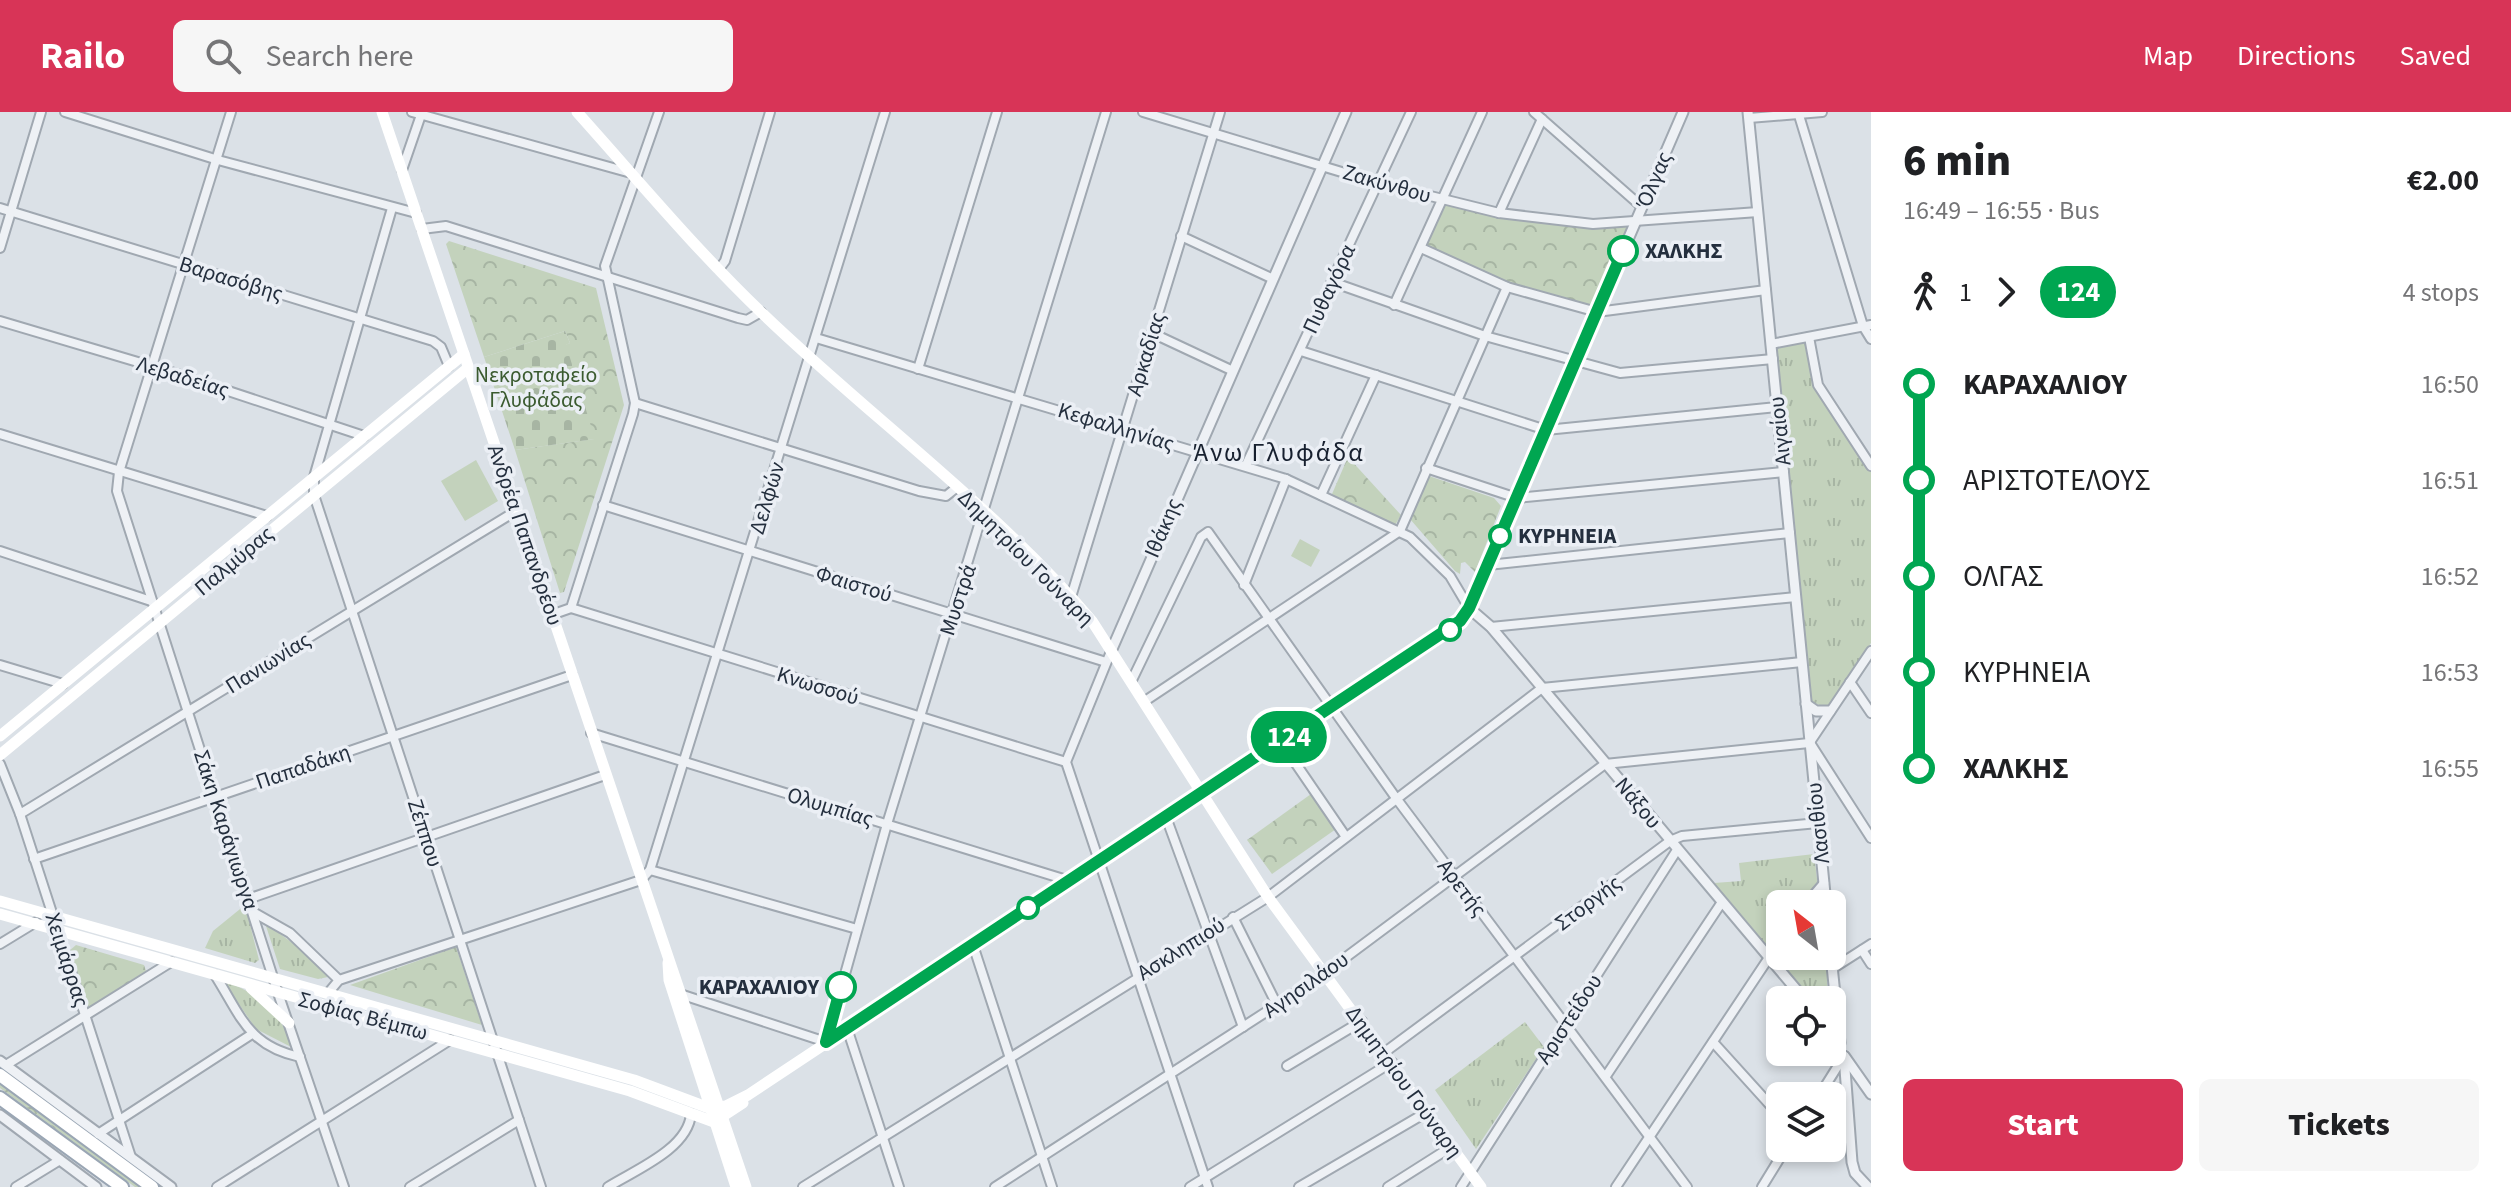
<!DOCTYPE html>
<html lang="en">
<head>
<meta charset="utf-8">
<style>
  :root { --surface:#fff; --page:#f6f6f6; --text:#202124; --muted:#757577; --accent:#d83457 }
  body { margin:0; font-family:"Source Sans 3",sans-serif; background:var(--page); color:var(--text); height:100vh; display:flex; flex-direction:column; font-size:30px; white-space:nowrap }
  * { box-sizing:border-box; margin:0 }
  p { font-size:26px; color:var(--muted) }
  .icon { flex:none; width:44px; height:44px; fill:none; stroke:currentColor; stroke-width:2; stroke-linecap:round; stroke-linejoin:round }
  .map { position:relative; flex:1; overflow:hidden }
  .details { display:flex; flex-direction:column; background:var(--surface); width:640px }
  .details>* { flex:none }
  .badge { padding:0 16px; border-radius:26px; font-size:28px; line-height:52px }
  .needle { width:52px; rotate:329deg }
  .fabs { position:absolute; left:1766px; top:778px; display:grid; gap:16px }
  .fabs a { display:grid; place-items:center; width:80px; height:80px; border-radius:12px; background:var(--surface); box-shadow:0 4px 12px #0003; font-size:40px }
  .map>.badge { position:absolute; translate:-50% -50%; box-shadow:0 0 0 4px #fff }
  .legs { display:flex; align-items:center; gap:12px; height:88px; padding:0 32px; font-size:26px }
  .legs p { margin-inline-start:auto }
  .summary { display:flex; align-items:center; justify-content:space-between; height:136px; padding:0 32px }
  h1 { font-size:44px; font-weight:800; line-height:60px }
  .button { display:flex; gap:16px; margin-top:auto; padding:16px 32px }
  .button a { flex:1; height:92px; border-radius:12px; background:var(--accent); color:#fff; font-size:32px; font-weight:800; line-height:92px; text-align:center }
  .button a+a { background:var(--page); color:var(--text) }
  ul { padding:0 32px; list-style:none }
  li { display:flex; align-items:center; gap:28px; height:96px; font-size:30px }
  li i { display:grid; place-items:center; width:12px; height:100%; margin:0 10px; background:currentColor }
  li i::after { content:''; width:20px; height:20px; margin:-10px; border:6px solid; border-radius:50%; background:var(--surface) }
  li p { margin-inline-start:auto }
  li:first-child i { background:linear-gradient(#0000 50%,currentColor 0) }
  li:last-child i { background:linear-gradient(currentColor 50%,#0000 0) }
  header { display:flex; align-items:center; gap:48px; box-sizing:border-box; height:112px; padding:0 40px; background:var(--accent); color:#fff }
  header strong { font-size:38px }
  nav { display:flex; gap:44px; margin-inline-start:auto; font-size:28px }
  .search { width:560px; height:72px; background:var(--page); display:flex; align-items:center; gap:20px; box-sizing:border-box; padding:0 28px; border-radius:12px; color:var(--muted); font-size:30px }
  main { display:flex; flex:1; min-height:0 }
  .map>svg:first-child { display:block }
  .grass { fill:url(#grass-tufts) }
  .forest { fill:url(#forest-crowns) }
  .cemetery { fill:url(#cemetery-stones) }
  .pitch { fill:#c3d2bc }
  .lines { fill:none; stroke-linecap:round; stroke-linejoin:round }
  .minor-casing { stroke:#a0a8b1; stroke-width:12 }
  .tertiary-casing { stroke:#a0a8b1; stroke-width:13 }
  .primary-casing { stroke:#9aa6b4; stroke-width:16 }
  .minor { stroke:#eef1f5; stroke-width:8 }
  .tertiary { stroke:#eef1f5; stroke-width:9 }
  .secondary { stroke:#fff; stroke-width:11 }
  .primary { stroke:#fff; stroke-width:12 }
  .line-1-casing { stroke:#fff; stroke-width:18 }
  .line-1 { stroke:#00a651; stroke-width:12 }
  .stop-1-dot { fill:#fff; stroke:#00a651; stroke-width:4 }
  .labels { text-anchor:middle; dominant-baseline:central; stroke-width:7; stroke-linejoin:round; paint-order:stroke }
  .street-label { font-size:22px; fill:#242f3e; stroke:#ebeff5 }
  .stop-label { font-size:22px; font-weight:bold; fill:#242f3e; stroke:#ebeff5; text-anchor:start }
  .park-label { font-size:22px; fill:#3b5b30; stroke:#ebeff5 }
  .quarter-label { font-size:26px; letter-spacing:2px; fill:#17202f; stroke:#ebeff5 }
</style>
</head>
<body>
<header>
<strong>Railo</strong>
<div class="search"><svg class="icon" aria-label="search" viewBox="0 0 24 24"><circle cx="10" cy="10" r="6"/><path d="M15 15l6 6"/></svg>Search here</div>
<nav><a>Map</a><a>Directions</a><a>Saved</a></nav>
</header>
<main>
<div class="map">
<svg width="1871" height="1075" viewBox="0 0 1871 1075">
  <defs>
    <pattern id="grass-tufts" width="24" height="20" patternUnits="userSpaceOnUse" patternTransform="scale(2)"><rect width="24" height="20" fill="#c3d2bc"/><path d="M3 7l-1-3M5 7V3M7 7l1-3M15 17l-1-3M17 17v-4M19 17l1-3" fill="none" stroke="#a7b5a3"/></pattern>
    <pattern id="forest-crowns" width="20" height="18" patternUnits="userSpaceOnUse" patternTransform="scale(2)"><rect width="20" height="18" fill="#c3d2bc"/><path d="M2 6a3 3 0 1 1 6 0M12 15a3 3 0 1 1 6 0" fill="none" stroke="#a7b5a3"/></pattern>
    <pattern id="cemetery-stones" width="16" height="16" patternUnits="userSpaceOnUse" patternTransform="scale(2)"><rect width="16" height="16" fill="#c3d2bc"/><path d="M2 7V4a2 2 0 0 1 4 0v3zM10 15v-3a2 2 0 0 1 4 0v3z" fill="#a7b5a3"/></pattern>
  </defs>
  <rect width="100%" height="100%" fill="#dbe1e7"/>
  <g class="grass">
    <path d="M1807,228L1817,274L1871,359V531L1827,596L1809,589L1774,233Z"/>
    <path d="M1814,742L1820,792H1780V844H1826L1828,888H1810L1714,771L1741,769L1739,751Z"/>
    <path d="M245,793L259,848L255,851L205,836L213,819Z"/>
    <path d="M265,811L305,840L328,865L318,867L280,857Z"/>
    <path d="M223,869C257,879 282,902 293,936L256,917Z"/>
    <path d="M1525,910L1544,935L1476,1037L1435,978Z"/>
  </g>
  <g class="forest">
    <path d="M1444,91L1633,113L1598,196L1513,172L1425,133Z"/>
    <path d="M449,129L596,176L624,293L564,480L560,481L515,338L594,327L565,233L570,231L565,219L484,245L446,132Z"/>
    <path d="M1348,345L1401,403L1394,415L1332,382Z"/>
    <path d="M1429,364L1494,386L1501,394L1475,460L1465,450L1461,451L1460,462L1455,459L1410,407Z"/>
    <path d="M1311,682L1336,717L1272,762L1247,728Z"/>
    <path d="M76,833L144,853L146,859L89,895L85,893L69,839Z"/>
    <path d="M456,835L482,913L350,873Z"/>
    <path d="M0,970L143,1075H135L0,976Z"/>
  </g>
  <path class="cemetery" d="M565,219L570,231L566,233L595,327L515,338L484,245Z"/>
  <g class="pitch">
    <path d="M476,348L498,389L465,409L441,369Z"/>
    <path d="M1300,427L1320,438L1311,455L1291,444Z"/>
  </g>
  <g class="lines">
    <g class="minor-casing">
      <g id="minor">
        <path d="M65,0L218,48L416,101"/>
        <path d="M231,0L119,360L117,379L278,881L344,1075"/>
        <path d="M412,0L631,61"/>
        <path d="M1143,0L1378,71L1499,101L1593,112L1758,100"/>
        <path d="M1534,0L1642,95"/>
        <path d="M1798,0L1863,214L1871,227"/>
        <path d="M1749,6L1822,0"/>
        <path d="M402,58L422,0"/>
        <path d="M0,96L433,229L441,235L449,254"/>
        <path d="M392,96L314,365V383L541,1075"/>
        <path d="M1499,101L1542,7"/>
        <path d="M422,117L446,114L738,206L747,208L761,200"/>
        <path d="M1181,124L1271,166"/>
        <path d="M0,136L41,0"/>
        <path d="M1421,136L1507,175L1597,200L1766,178"/>
        <path d="M719,157L725,149L770,0"/>
        <path d="M1332,170L1485,224L1620,261L1773,247"/>
        <path d="M1394,193L1482,0"/>
        <path d="M0,209L168,259L364,324"/>
        <path d="M1152,221L1231,258"/>
        <path d="M1809,225L1818,273L1871,354"/>
        <path d="M816,226L1286,367L1410,425L1450,464L1469,496"/>
        <path d="M1771,232L1871,213"/>
        <path d="M1301,239L1546,318L1777,295"/>
        <path d="M918,257L997,0"/>
        <path d="M635,291L919,379L946,384L956,376"/>
        <path d="M0,322L267,404"/>
        <path d="M1246,353L1411,0"/>
        <path d="M1426,356L1517,386L1784,360"/>
        <path d="M1321,383L1376,263"/>
        <path d="M603,393L1106,550"/>
        <path d="M0,439L151,489"/>
        <path d="M1488,453L1790,421"/>
        <path d="M1244,473L1286,367"/>
        <path d="M1071,485L1220,0"/>
        <path d="M571,496L1066,650"/>
        <path d="M551,503L571,496L633,302L635,291L605,154L659,0"/>
        <path d="M1491,515L1796,485"/>
        <path d="M1112,537L1066,650L1208,1075"/>
        <path d="M0,553L63,572"/>
        <path d="M1132,568L1201,425L1208,420L1396,686L1687,1075"/>
        <path d="M1850,570L1871,601"/>
        <path d="M1145,589L1400,419L1507,175"/>
        <path d="M591,621L1070,769"/>
        <path d="M1281,630L1346,725"/>
        <path d="M1810,630L1871,539"/>
        <path d="M1810,631L1871,726"/>
        <path d="M0,652L20,702L131,1045"/>
        <path d="M20,702L516,399"/>
        <path d="M1166,705L1243,915"/>
        <path d="M34,747L572,563"/>
        <path d="M650,758L857,817"/>
        <path d="M248,787L605,663"/>
        <path d="M1806,792L1824,771"/>
        <path d="M253,800L290,821L339,868"/>
        <path d="M1233,805L1277,893"/>
        <path d="M0,832L36,810"/>
        <path d="M973,833L1052,1075"/>
        <path d="M1862,838L1871,852"/>
        <path d="M1832,857L1871,832"/>
        <path d="M215,863C241,904 248,934 300,945"/>
        <path d="M329,880L339,868L641,768L650,758L885,0"/>
        <path d="M683,883L826,930L887,712L1106,0"/>
        <path d="M847,916L899,1075"/>
        <path d="M1713,930L1780,1004"/>
        <path d="M1385,940L1670,729L1682,724L1818,711"/>
        <path d="M6,953L171,850"/>
        <path d="M1287,954L1362,909"/>
        <path d="M1606,964L1722,790"/>
        <path d="M1819,984L1844,944"/>
        <path d="M98,1022L252,922"/>
        <path d="M16,1075L60,1048"/>
        <path d="M217,1075L450,928"/>
        <path d="M410,1075L519,1008"/>
        <path d="M608,1075C635,1058 688,1037 691,1002"/>
        <path d="M803,1075L1268,785L1542,576L1802,550"/>
        <path d="M995,1075L1314,869L1605,652L1809,631"/>
        <path d="M1190,1075L1392,950"/>
        <path d="M1299,1075L1427,1000"/>
        <path d="M1388,1075L1451,1035"/>
        <path d="M1461,1075L1677,738"/>
        <path d="M1616,1075L1780,829"/>
        <path d="M1762,1075L1786,1036"/>
      </g>
    </g>
    <g class="tertiary-casing">
      <g id="tertiary">
        <path d="M1748,0L1826,792"/>
        <path d="M1469,496L1491,515L1805,888"/>
        <path d="M1112,537L1346,0"/>
        <path d="M1806,592L1816,599H1830"/>
        <path d="M1203,681L1446,521L1469,496L1683,0"/>
        <path d="M1831,844L1840,931"/>
        <path d="M1844,944L1852,1050L1855,1061L1868,1075"/>
        <path d="M1845,945L1871,982"/>
        <path d="M0,949L171,1075"/>
        <path d="M0,1003L96,1075"/>
      </g>
    </g>
    <g class="primary-casing">
      <g id="primary">
        <path d="M0,963L152,1075"/>
        <path d="M0,986L122,1075"/>
      </g>
    </g>
    <use href="#minor" class="minor"/>
    <use href="#tertiary" class="tertiary"/>
    <g class="secondary">
      <path d="M382,0L746,1075"/>
      <path d="M577,0C638,68 697,139 763,202C869,304 997,397 1092,509L1268,785L1481,1075"/>
      <path d="M0,624L464,242"/>
      <path d="M0,643L468,256"/>
      <path d="M0,789L634,968L709,996L726,994L748,983L1203,681"/>
      <path d="M0,802L630,979L714,1010L743,991"/>
      <path d="M668,851L669,868L736,1075"/>
      <path d="M251,876L289,911"/>
    </g>
    <use href="#primary" class="primary"/>
  </g>
  <g class="lines">
    <g class="line-1-casing">
      <path id="line-1" d="M841,875L826,930L1460,509L1469,496L1623,139"/>
    </g>
    <use href="#line-1" class="line-1"/>
  </g>
  <g class="stop-1-dot">
    <circle cx="1623" cy="139" r="14"/>
    <circle cx="1500" cy="424" r="10"/>
    <circle cx="1450" cy="518" r="10"/>
    <circle cx="1028" cy="796" r="10"/>
    <circle cx="841" cy="875" r="14"/>
  </g>
  <g class="labels">
    <g class="street-label">
      <text transform="translate(1654 68) rotate(-67)">Όλγας</text>
      <text transform="translate(1387 72) rotate(16)">Ζακύνθου</text>
      <text transform="translate(231 167) rotate(17)">Βαρασόβης</text>
      <text transform="translate(1329 177) rotate(-65)">Πυθαγόρα</text>
      <text transform="translate(1146 242) rotate(-73)">Αρκαδίας</text>
      <text transform="translate(183 265) rotate(17)">Λεβαδείας</text>
      <text transform="translate(1116 315) rotate(17)">Κεφαλληνίας</text>
      <text transform="translate(1780 319) rotate(-96)">Αιγαίου</text>
      <text transform="translate(767 386) rotate(-73)">Δελφών</text>
      <text transform="translate(1163 416) rotate(-67)">Ιθάκης</text>
      <text transform="translate(525 423) rotate(71)">Ανδρέα Παπανδρέου</text>
      <text transform="translate(1026 446) rotate(45)">Δημητρίου Γούναρη</text>
      <text transform="translate(234 449) rotate(-40)">Παλμύρας</text>
      <text transform="translate(854 472) rotate(17)">Φαιστού</text>
      <text transform="translate(958 488) rotate(-72)">Μυστρά</text>
      <text transform="translate(268 551) rotate(-32)">Πανιωνίας</text>
      <text transform="translate(818 574) rotate(17)">Κνωσσού</text>
      <text transform="translate(303 655) rotate(-19)">Παπαδάκη</text>
      <text transform="translate(1638 691) rotate(50)">Νάξου</text>
      <text transform="translate(830 695) rotate(17)">Ολυμπίας</text>
      <text transform="translate(1818 711) rotate(-96)">Λασιθίου</text>
      <text transform="translate(226 718) rotate(72)">Σάκη Καράγιωργα</text>
      <text transform="translate(425 721) rotate(72)">Ζέππου</text>
      <text transform="translate(1462 776) rotate(53)">Αρετής</text>
      <text transform="translate(1588 791) rotate(-37)">Στοργής</text>
      <text transform="translate(1181 837) rotate(-32)">Ασκληπιού</text>
      <text transform="translate(67 848) rotate(72)">Χειμάρρας</text>
      <text transform="translate(1306 873) rotate(-35)">Αγησιλάου</text>
      <text transform="translate(363 904) rotate(15)">Σοφίας Βέμπω</text>
      <text transform="translate(1569 907) rotate(-57)">Αριστείδου</text>
      <text transform="translate(1404 970) rotate(54)">Δημητρίου Γούναρη</text>
    </g>
    <g class="stop-label">
      <text x="1645" y="139">ΧΑΛΚΗΣ</text>
      <text x="1518" y="424">ΚΥΡΗΝΕΙΑ</text>
      <text x="819" y="875" text-anchor="end">ΚΑΡΑΧΑΛΙΟΥ</text>
    </g>
    <g class="park-label">
      <text x="536" y="263">Νεκροταφείο<tspan x="536" dy="25">Γλυφάδας</tspan></text>
    </g>
    <g class="quarter-label">
      <text x="1279" y="340">Άνω Γλυφάδα</text>
    </g>
  </g>
</svg>
<div class="fabs">
<a><svg class="needle" viewBox="-14 -14 28 28"><path d="M0-13l5 13h-10z" fill="#e53935"/><path d="M0 13l5-13h-10z" fill="#757577"/></svg></a>
<a><svg class="icon" aria-label="locate" viewBox="0 0 24 24"><circle cx="12" cy="12" r="6"/><path d="M12 2v4M12 18v4M2 12h4M18 12h4"/></svg></a>
<a><svg class="icon" aria-label="layers" viewBox="0 0 24 24"><path d="M12 4l9 5-9 5-9-5zM3 14l9 5 9-5"/></svg></a>
</div>
<b class="badge" style="left:1289px;top:625px;background:#00a651;color:#fff">124</b>
</div>
<section class="details">
<div class="summary"><div><h1>6 min</h1><p>16:49 – 16:55 · Bus</p></div><b>€2.00</b></div>
<div class="legs"><svg class="icon" aria-label="walk" viewBox="0 0 24 24"><circle cx="13" cy="4" r="2"/><path d="M13 8l-2 6 4 7M11 14l-3 7M7 12l3-4h3l4 4"/></svg>1<svg class="icon" aria-label="forward" viewBox="0 0 24 24"><path d="M9 5l7 7-7 7"/></svg><b class="badge" style="background:#00a651;color:#fff">124</b><p>4 stops</p></div>
<ul>
<li><i style="color:#00a651"></i><b>ΚΑΡΑΧΑΛΙΟΥ</b><p>16:50</p></li>
<li><i style="color:#00a651"></i><span>ΑΡΙΣΤΟΤΕΛΟΥΣ</span><p>16:51</p></li>
<li><i style="color:#00a651"></i><span>ΟΛΓΑΣ</span><p>16:52</p></li>
<li><i style="color:#00a651"></i><span>ΚΥΡΗΝΕΙΑ</span><p>16:53</p></li>
<li><i style="color:#00a651"></i><b>ΧΑΛΚΗΣ</b><p>16:55</p></li>
</ul>
<div class="button"><a>Start</a><a>Tickets</a></div>
</section>
</main>
</body>
</html>
